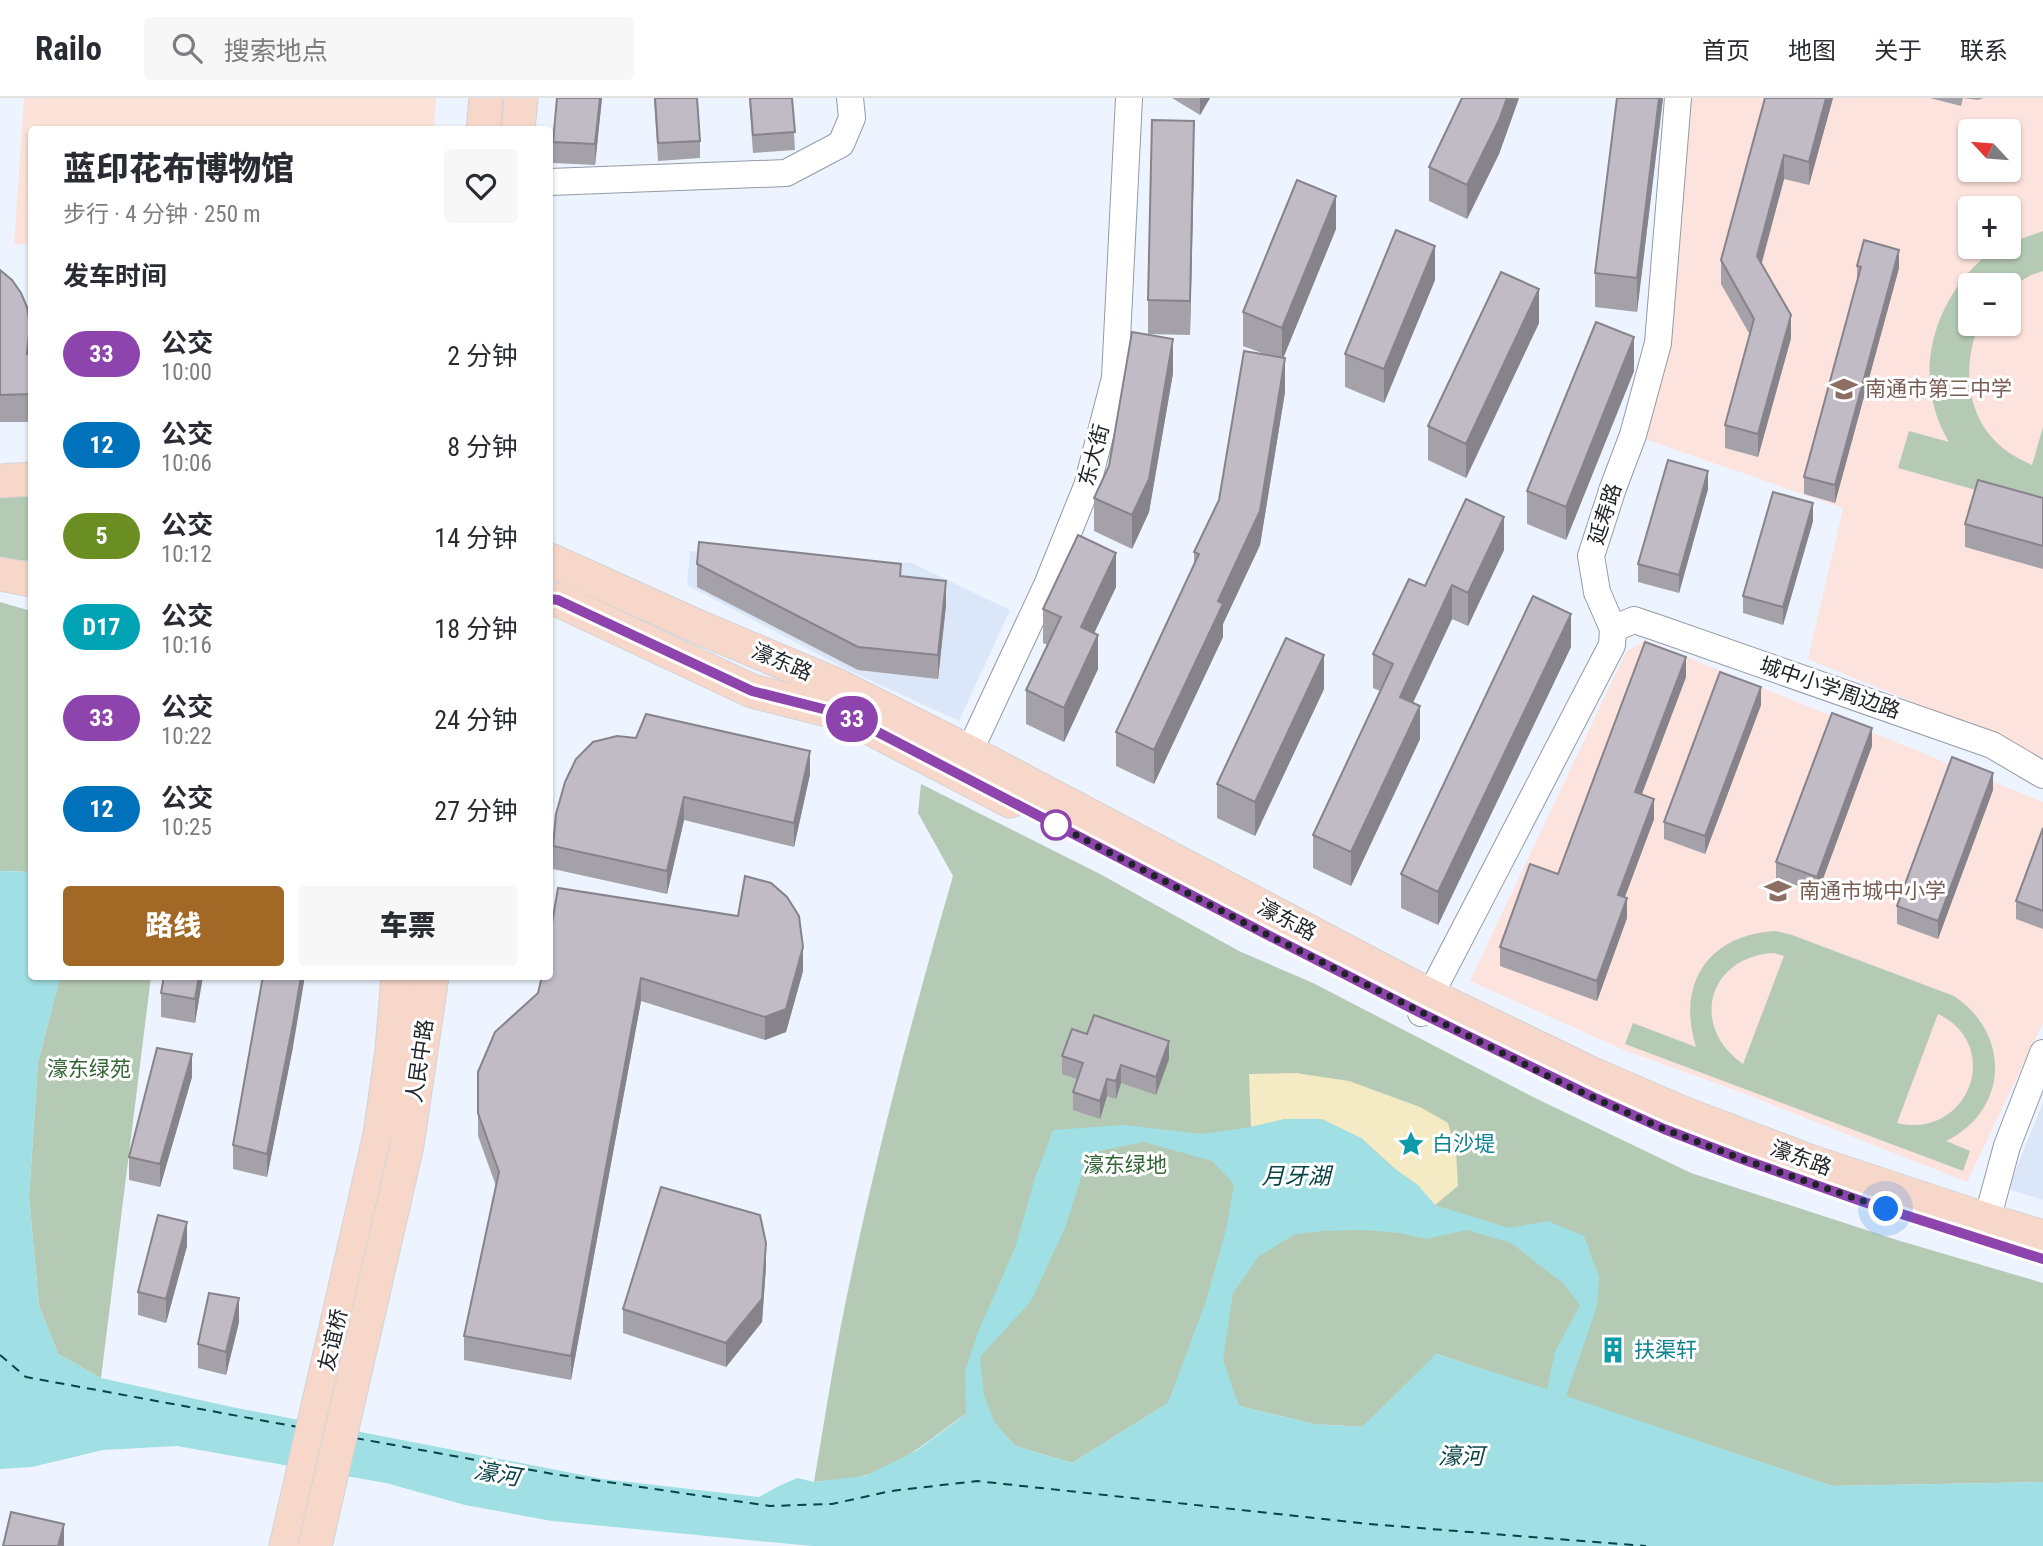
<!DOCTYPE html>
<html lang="zh">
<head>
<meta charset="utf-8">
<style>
  :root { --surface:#fff; --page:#f7f7f7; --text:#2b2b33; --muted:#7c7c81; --line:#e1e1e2; --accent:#a16826 }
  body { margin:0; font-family:"Roboto Condensed","Noto Sans SC",sans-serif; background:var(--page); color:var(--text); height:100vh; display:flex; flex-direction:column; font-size:26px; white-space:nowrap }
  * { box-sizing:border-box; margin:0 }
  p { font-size:23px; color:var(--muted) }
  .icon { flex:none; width:38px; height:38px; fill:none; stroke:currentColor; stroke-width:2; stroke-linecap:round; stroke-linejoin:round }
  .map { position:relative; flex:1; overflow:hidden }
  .details { position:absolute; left:28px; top:28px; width:525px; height:854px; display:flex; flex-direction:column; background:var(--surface); border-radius:7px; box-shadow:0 2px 5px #0004 }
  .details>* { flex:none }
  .badge { padding:0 14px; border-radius:23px; font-size:24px; line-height:46px }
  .needle { width:46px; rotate:296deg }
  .tools { position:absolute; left:1958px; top:21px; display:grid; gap:14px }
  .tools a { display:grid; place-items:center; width:63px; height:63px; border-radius:7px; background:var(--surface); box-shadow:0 2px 5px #0004; font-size:35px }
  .you { position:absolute; width:35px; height:35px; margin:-18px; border:5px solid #fff; border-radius:50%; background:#1a73e8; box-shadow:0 0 0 10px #1a73e833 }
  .map>.badge { position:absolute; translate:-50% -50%; box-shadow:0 0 0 4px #fff }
  h2 { padding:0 35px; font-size:26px; line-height:63px }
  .round { display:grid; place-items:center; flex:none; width:74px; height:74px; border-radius:7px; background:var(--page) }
  .headline { display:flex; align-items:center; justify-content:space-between; height:119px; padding:0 35px }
  h1 { font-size:33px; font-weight:800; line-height:52px }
  .action { display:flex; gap:14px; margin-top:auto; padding:14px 35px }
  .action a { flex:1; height:80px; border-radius:7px; background:var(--accent); color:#fff; font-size:28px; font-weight:800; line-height:80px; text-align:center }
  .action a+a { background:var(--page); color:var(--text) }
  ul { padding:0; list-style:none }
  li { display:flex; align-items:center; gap:21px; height:91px; padding:0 35px }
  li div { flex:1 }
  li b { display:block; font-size:26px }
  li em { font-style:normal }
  li .badge { min-width:77px; font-weight:700; text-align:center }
  header { display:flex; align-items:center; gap:42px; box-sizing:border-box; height:98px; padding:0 35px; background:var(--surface); border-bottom:2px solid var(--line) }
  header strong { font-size:33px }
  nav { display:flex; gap:38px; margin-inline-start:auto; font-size:24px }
  .search { width:490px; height:63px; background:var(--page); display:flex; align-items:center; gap:18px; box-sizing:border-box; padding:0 24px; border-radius:7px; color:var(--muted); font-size:26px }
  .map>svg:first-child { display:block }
  .built { fill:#dbe7f8 }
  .industrial { fill:#fce3da }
  .education { fill:#fde3dd; fill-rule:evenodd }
  .green { fill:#b5cab4; fill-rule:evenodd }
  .sand { fill:#f4eac4 }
  .water { fill:#a0dfe4; fill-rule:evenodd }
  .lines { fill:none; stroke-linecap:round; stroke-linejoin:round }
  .ferry { stroke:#074347; stroke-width:2; stroke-dasharray:9 7; stroke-linecap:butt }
  .minor-casing { stroke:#959ba5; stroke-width:28 }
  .major-casing { stroke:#d2d3d4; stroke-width:35 }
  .minor { stroke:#fff; stroke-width:26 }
  .major { stroke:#f8d7cb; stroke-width:33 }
  .major-bridge-casing { stroke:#d2d3d4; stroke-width:35; stroke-linecap:butt }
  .major-bridge { stroke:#f8d7cb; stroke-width:33 }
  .wall { fill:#a5a1a9 }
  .shaded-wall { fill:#86838a }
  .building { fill:#c0bbc5; stroke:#86838a; stroke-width:2 }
  .line-casing { stroke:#fff; stroke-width:16 }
  .line { stroke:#8e44ad; stroke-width:10 }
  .walk { stroke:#1f2226; stroke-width:7; stroke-dasharray:0 12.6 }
  .stop-dot { fill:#fff; stroke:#8e44ad; stroke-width:3.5 }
  .labels { text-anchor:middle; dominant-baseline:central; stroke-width:6; stroke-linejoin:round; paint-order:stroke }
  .education-label { font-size:21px; fill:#785e54; stroke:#fff; text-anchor:start }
  .street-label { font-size:21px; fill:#1f2226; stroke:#fff }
  .park-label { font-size:21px; fill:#336433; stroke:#fff }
  .culture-label { font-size:21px; fill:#0d838f; stroke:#fff; text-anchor:start }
  .water-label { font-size:23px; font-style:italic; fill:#074347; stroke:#fff }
</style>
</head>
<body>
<header>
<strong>Railo</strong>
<div class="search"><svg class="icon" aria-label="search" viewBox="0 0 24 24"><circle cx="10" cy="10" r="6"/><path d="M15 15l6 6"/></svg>搜索地点</div>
<nav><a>首页</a><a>地图</a><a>关于</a><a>联系</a></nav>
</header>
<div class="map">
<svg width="2043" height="1448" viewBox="0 0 2043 1448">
  <rect width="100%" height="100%" fill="#edf4ff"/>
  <g class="built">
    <path d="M690,453L912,465L1010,512L959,623L848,572L687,487Z"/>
    <path d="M2043,1004V1102L2008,1091Z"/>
  </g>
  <path class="industrial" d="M24,0H436L434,31L32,32L31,145L14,147Z"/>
  <g class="education">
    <path d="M1678,0H2043V660L2010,644L1808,561L1843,410L1633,337ZM1970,33H2009V72H1970ZM1970,110H2009V149H1970ZM1970,187H2009V226H1970Z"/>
    <path d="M1645,542L2043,704V925L1967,1084L1748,997L1624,952L1470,883L1626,554Z"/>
  </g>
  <g class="green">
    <path d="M2043,133V173L2031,177L2009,190V187H1970V226H1979C1961,271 1966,324 2008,354C2015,359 2024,363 2032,367L2043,329V411L1898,370L1909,333L1949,344C1915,287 1928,221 1969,174C1979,163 1994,149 2009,149V145Z"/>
    <path d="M0,394H31V463L0,461Z"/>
    <path d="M0,504L31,513V774L0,773Z"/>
    <path d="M921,686L1100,776L1239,853L1313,885L1533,999L1691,1075L1897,1142L2043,1185V1384L1832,1388L1437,1256L1363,1329L1314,1326L1239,1308L1168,1305L1072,1365L1015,1348L995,1326L966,1316C934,1337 901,1369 863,1378C848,1382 830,1382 814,1384C823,1331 831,1279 841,1227C871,1076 910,926 953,778L918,715Z"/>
    <path d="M1776,833L1792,837L1954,898C2011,936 2009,1012 1946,1043L1970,1053L1963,1073L1625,946L1633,925L1696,949C1676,885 1709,836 1776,833ZM1774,855L1784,858L1743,966C1689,929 1708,858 1774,855ZM1938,916C2004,947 1969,1042 1897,1025Z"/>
    <path d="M60,879H151L101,1280L58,1256L39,1208L29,1099L38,964Z"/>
  </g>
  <path class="sand" d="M1296,975L1349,983L1420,1009L1448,1025L1456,1052L1458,1088L1435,1107L1361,1040L1285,1021L1251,1029L1249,976Z"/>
  <path class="water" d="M0,773L31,774L32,878L60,879L38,964L29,1099L39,1208L58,1256L101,1280L227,1308L603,1381L759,1399L777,1389L797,1380L814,1384L865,1378L916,1353L966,1316L965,1273L978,1234L1015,1150L1035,1080L1053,1032L1124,1027L1202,1036L1251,1029L1285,1021H1322L1361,1040L1391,1068L1418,1087L1435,1107L1509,1130L1548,1123L1584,1138L1599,1179L1597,1208L1566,1298L1832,1388L2043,1384V1448H812L552,1423L465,1407L386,1385L177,1348L103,1352L32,1369L0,1371ZM1144,1044L1212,1063L1234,1086L1227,1128L1206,1203L1168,1305L1072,1365L1015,1348L995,1326L984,1297L980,1259L1031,1203L1065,1130L1089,1055ZM1364,1132L1400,1135L1426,1141L1467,1132L1511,1145L1563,1185L1580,1207L1555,1254L1547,1291L1436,1256L1362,1329L1314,1326L1239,1308L1223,1262L1233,1195L1258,1159L1295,1136L1323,1133Z"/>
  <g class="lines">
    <g class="ferry">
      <path d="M0,1257L26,1279L298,1329"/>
      <path d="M355,1340L553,1376L770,1408L832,1406L891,1393L977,1383L1368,1426L1646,1448"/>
    </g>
    <g class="minor-casing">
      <g id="minor">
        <path d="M550,84L786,75L841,46L852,20L850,0"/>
        <path d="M1613,531L1634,522L1655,529L1992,647L2043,677"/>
        <path d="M964,672L965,663L1047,487L1087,388L1115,280L1129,0"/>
        <path d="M1421,915L1612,547L1613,531L1597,494L1591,458L1613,390L1633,337L1658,245L1678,0"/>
        <path d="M1987,1122L2007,1048L2043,955"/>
      </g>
    </g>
    <g class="major-casing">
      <g id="major">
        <path d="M483,32L486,0"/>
        <path d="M518,32L521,0"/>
        <path d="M0,383L32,381"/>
        <path d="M550,462L701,530L834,586L969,654L1431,898L1590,975L1680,1014L1809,1063L1987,1122L2043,1139"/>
        <path d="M0,476L32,482"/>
        <path d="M550,501L558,502L752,593L843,616L1010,703"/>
        <path d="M407,1047L432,878"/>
        <path d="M286,1448L380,1037L392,952L398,878"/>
      </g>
    </g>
    <use href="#minor" class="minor"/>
    <use href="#major" class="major"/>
    <g class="major-bridge-casing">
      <path id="major-bridge" d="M315,1448L407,1047"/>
    </g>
    <use href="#major-bridge" class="major-bridge"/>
  </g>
  <g class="wall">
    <path d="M557,0H602L595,67L553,65V44Z"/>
    <path d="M654,0H697L700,43V60L658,63Z"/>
    <path d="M749,0H792L795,52L753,55Z"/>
    <path d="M1172,0H1210L1200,17Z"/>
    <path d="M1462,0H1519L1499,56L1467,121L1429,103V69Z"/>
    <path d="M1663,0L1637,214L1595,209V175Z"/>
    <path d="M1765,0H1833L1809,87L1784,81L1762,165L1791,240L1758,359L1725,350V327L1750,237L1721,186V162Z"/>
    <path d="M1930,0H1984L1978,2L1963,0L1961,8Z"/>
    <path d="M1194,57L1190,237L1148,236V202Z"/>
    <path d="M1336,131L1283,260L1285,294L1260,447L1223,526V539L1154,686L1116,668V634L1194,467V454L1219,402L1267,257L1243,248V214Z"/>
    <path d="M1857,168L1899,170L1835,405L1804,396V379L1857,183Z"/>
    <path d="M0,172L29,256H32V324H0Z"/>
    <path d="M1435,182L1384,305L1345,289V256Z"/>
    <path d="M1539,225L1466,380L1428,362V328Z"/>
    <path d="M1634,273L1566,442L1527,426V393Z"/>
    <path d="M1173,275L1149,414L1132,451L1094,433V400Z"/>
    <path d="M1708,391L1679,495L1638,484V466Z"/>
    <path d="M2043,400V471L1965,449V426Z"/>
    <path d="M1813,423L1783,527L1743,515V498Z"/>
    <path d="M1504,452L1468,528L1452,521L1413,605L1420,641L1351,788L1313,770V737L1380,593L1373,590V556L1425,488Z"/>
    <path d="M697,466L901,478L946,507L938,581L858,572L697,489Z"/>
    <path d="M1116,489L1094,535L1098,571L1064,644L1026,626V592L1048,547L1043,545V511Z"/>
    <path d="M1571,549L1438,827L1401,810V776Z"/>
    <path d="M1686,579L1642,696L1654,721L1625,799L1627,820L1597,903L1500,868V849L1558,776Z"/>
    <path d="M1324,591L1255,738L1217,720V686Z"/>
    <path d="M1761,607L1705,756L1664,741V724Z"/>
    <path d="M1872,648L1817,797L1776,782V764Z"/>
    <path d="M810,676L794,749L684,722L667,796L553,771V748L565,684Z"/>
    <path d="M1993,692L1938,841L1897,826V808Z"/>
    <path d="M2043,730V831L2016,821V803Z"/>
    <path d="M738,818L803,873L786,934L765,942L641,903L571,1282L464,1262V1238L496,1088L478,1038V974Z"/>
    <path d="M203,878L195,925L161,919V895Z"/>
    <path d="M293,949L267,1079L233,1071V1047Z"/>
    <path d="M1062,958L1169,961L1156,997L1121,985L1116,1001L1107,998L1100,1021L1073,1012V994L1077,981L1062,976Z"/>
    <path d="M192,979L160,1089L129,1082V1059Z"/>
    <path d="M187,1148L166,1225L138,1217V1194Z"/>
    <path d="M766,1168L762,1224L726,1269L623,1235V1211Z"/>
    <path d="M239,1224L226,1277L198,1270V1246Z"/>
  </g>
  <g class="shaded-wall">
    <path d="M600,0H602L595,67V46Z"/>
    <path d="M1200,0H1210L1200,17Z"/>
    <path d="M1507,0H1519L1499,56L1467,121V87Z"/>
    <path d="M1659,0H1663L1637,214V180Z"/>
    <path d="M1826,0H1833L1809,87V64Z"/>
    <path d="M1194,23V57L1190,237V203Z"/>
    <path d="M1784,57V81L1757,181V158Z"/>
    <path d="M1336,98V131L1282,263V230Z"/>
    <path d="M1435,148V182L1384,305V271Z"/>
    <path d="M1899,152V170L1835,405V387Z"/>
    <path d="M1539,191V225L1466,380V346Z"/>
    <path d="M1791,217V240L1758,359V336Z"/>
    <path d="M30,225V252L27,283V256Z"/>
    <path d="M1634,239V273L1566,442V409Z"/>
    <path d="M1173,241V275L1149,414L1132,451V417Z"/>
    <path d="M1285,260V294L1260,447L1223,526V539L1154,686V652L1218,503Z"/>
    <path d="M1708,373V391L1679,495V477Z"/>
    <path d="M1813,405V423L1783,527V509Z"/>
    <path d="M1504,419V452L1468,528V495Z"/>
    <path d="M1116,455V489L1081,563V529Z"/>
    <path d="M946,483V507L938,581V557Z"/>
    <path d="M1452,487V521L1400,632V599Z"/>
    <path d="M1571,516V549L1438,827V794Z"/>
    <path d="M1098,537V571L1064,644V610Z"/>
    <path d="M1324,557V591L1255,738V704Z"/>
    <path d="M1686,559V579L1635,714V694Z"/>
    <path d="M1761,589V607L1705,756V738Z"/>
    <path d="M1420,608V641L1351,788V754Z"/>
    <path d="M1872,630V648L1817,797V779Z"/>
    <path d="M810,653V676L794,749V725Z"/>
    <path d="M1993,675V692L1938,841V823Z"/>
    <path d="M684,699V722L667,796V773Z"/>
    <path d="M1654,701V721L1618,817V797Z"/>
    <path d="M1627,800V820L1597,903V883Z"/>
    <path d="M803,849V873L786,934L765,942V919Z"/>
    <path d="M199,878H203L195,925V901Z"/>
    <path d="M301,878H305L293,949L267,1079V1056Z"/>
    <path d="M641,880V903L571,1282V1258Z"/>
    <path d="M1169,943V961L1156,997V979Z"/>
    <path d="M192,956V979L160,1089V1066Z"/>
    <path d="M1121,967V985L1116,1001V983Z"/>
    <path d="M1107,981V998L1100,1021V1003Z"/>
    <path d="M187,1124V1148L166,1225V1201Z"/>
    <path d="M766,1145V1168L762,1224L726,1269V1245Z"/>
    <path d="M239,1200V1224L226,1277V1254Z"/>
    <path d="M64,1426V1448H58Z"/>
  </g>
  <g class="building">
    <path d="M557,0H600L595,46L553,44Z"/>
    <path d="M655,0H697L700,43L658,45Z"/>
    <path d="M750,0H792L795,34L753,37Z"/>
    <path d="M1462,0H1507L1499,22L1467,87L1429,69Z"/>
    <path d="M1617,0H1659L1637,180L1595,175Z"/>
    <path d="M1765,0H1826L1809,64L1784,57L1757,158L1791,217L1758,336L1725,327L1754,221L1721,162Z"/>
    <path d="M1152,22L1194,23L1190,203L1148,202Z"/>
    <path d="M1297,82L1336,98L1282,230L1243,214Z"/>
    <path d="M1396,132L1435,148L1384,271L1345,256Z"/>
    <path d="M1864,142L1899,152L1835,387L1804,379L1861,169L1857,168Z"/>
    <path d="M0,172L12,182L21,195L27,209L30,225L27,256H32V296L0,297Z"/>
    <path d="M1501,174L1539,191L1466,346L1428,328Z"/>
    <path d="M1596,224L1634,239L1566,409L1527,393Z"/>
    <path d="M1132,234L1173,241L1149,381L1132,417L1094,400L1109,368Z"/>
    <path d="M1244,253L1285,260L1260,413L1218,503L1223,506L1154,652L1116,634L1199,456L1194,454L1219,402Z"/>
    <path d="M1668,362L1708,373L1679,477L1638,466Z"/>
    <path d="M1978,382L2043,400V448L1965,426Z"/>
    <path d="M1773,394L1813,405L1783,509L1743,498Z"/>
    <path d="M1466,401L1504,419L1468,495L1452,487L1400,599L1420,608L1351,754L1313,737L1393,566L1373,556L1409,481L1425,488Z"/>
    <path d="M1078,437L1116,455L1081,529L1098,537L1064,610L1026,592L1061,519L1043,511Z"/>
    <path d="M699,444L901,466L900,478L946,483L938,557L858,549L697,466Z"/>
    <path d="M1533,498L1571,516L1438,794L1401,776Z"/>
    <path d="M1286,540L1324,557L1255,704L1217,686Z"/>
    <path d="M1645,544L1686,559L1635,694L1654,701L1618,797L1627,800L1597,883L1500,849L1530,766L1558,776Z"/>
    <path d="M1720,574L1761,589L1705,738L1664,724Z"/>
    <path d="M1832,615L1872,630L1817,779L1776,764Z"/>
    <path d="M646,616L810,653L794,725L684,699L667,773L553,748L556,716L565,684L576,661L593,644L617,638L636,640Z"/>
    <path d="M1952,659L1993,675L1938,823L1897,808Z"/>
    <path d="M2043,730V813L2016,803Z"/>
    <path d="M745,778L771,785L787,799L799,818L803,849L786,911L765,919L641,880L571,1258L464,1238L499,1074L478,1015V974L495,934L538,895L542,878H550V837L558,790L738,818Z"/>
    <path d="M164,878H199L195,901L161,895Z"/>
    <path d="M263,878H301L293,926L267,1056L233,1047Z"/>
    <path d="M1094,917L1169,943L1156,979L1121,967L1116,983L1107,981L1100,1003L1073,994L1083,965L1062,958L1072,931L1087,936Z"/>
    <path d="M157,950L192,956L160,1066L129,1059Z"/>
    <path d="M661,1089L760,1117L766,1145L762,1201L726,1245L623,1211Z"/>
    <path d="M158,1117L187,1124L166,1201L138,1194Z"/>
    <path d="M209,1195L239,1200L226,1254L198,1246Z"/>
    <path d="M11,1414L64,1426L58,1448H3Z"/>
  </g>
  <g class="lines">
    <g class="line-casing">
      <path id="line" d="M550,501L558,502L752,593L843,616L1264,835L1421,915L1593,999L1664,1031L1742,1061L1864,1104L2043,1161"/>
    </g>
    <use href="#line" class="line"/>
    <path class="walk" d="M1056,727L1055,726L1264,835L1570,989L1664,1031L1742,1061L1886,1111"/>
  </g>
  <defs>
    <g id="school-bare" transform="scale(2.1)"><path d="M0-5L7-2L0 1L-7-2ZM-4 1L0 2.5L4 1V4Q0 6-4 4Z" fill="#8d6e63" stroke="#fff" stroke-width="2.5" paint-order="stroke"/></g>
    <g id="sight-bare" transform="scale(2.1)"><path d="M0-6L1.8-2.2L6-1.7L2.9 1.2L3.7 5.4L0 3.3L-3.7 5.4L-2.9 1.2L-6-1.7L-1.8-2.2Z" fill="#0f9aa8" stroke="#fff" stroke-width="2.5" paint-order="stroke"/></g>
    <g id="building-bare" transform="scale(2.1)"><path d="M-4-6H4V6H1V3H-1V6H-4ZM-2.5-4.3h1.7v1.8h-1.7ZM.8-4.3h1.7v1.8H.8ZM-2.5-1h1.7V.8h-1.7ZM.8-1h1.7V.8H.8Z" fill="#0f9aa8" stroke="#fff" stroke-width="2.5" paint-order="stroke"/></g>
  </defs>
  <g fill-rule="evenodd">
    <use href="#school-bare" x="1844" y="291"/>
    <use href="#school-bare" x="1778" y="793"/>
    <use href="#sight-bare" x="1411" y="1046"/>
    <use href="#building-bare" x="1613" y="1252"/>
  </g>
  <circle class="stop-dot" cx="1056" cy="727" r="14"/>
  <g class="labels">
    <g class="education-label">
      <text x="1865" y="291">南通市第三中学</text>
      <text x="1799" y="793">南通市城中小学</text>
    </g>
    <g class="street-label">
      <text transform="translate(1094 357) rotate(-75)">东大街</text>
      <text transform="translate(1605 416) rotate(-72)">延寿路</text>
      <text transform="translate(782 564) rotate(23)">濠东路</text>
      <text transform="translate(1830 590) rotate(19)">城中小学周边路</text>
      <text transform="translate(1287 822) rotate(28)">濠东路</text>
      <text transform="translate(420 963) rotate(-82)">人民中路</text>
      <text transform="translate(1801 1060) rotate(20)">濠东路</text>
      <text transform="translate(333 1242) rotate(-77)">友谊桥</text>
    </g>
    <g class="park-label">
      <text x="89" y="971">濠东绿苑</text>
      <text x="1125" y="1067">濠东绿地</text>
    </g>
    <g class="culture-label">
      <text x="1432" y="1046">白沙堤</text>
      <text x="1634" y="1252">扶渠轩</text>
    </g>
    <g class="water-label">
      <text x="1296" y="1078">月牙湖</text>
      <text x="1461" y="1358">濠河</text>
      <text transform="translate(497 1376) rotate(10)">濠河</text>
    </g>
  </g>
</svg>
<div class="tools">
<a><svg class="needle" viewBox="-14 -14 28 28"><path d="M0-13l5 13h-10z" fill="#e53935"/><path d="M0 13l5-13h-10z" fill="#7c7c81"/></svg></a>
<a>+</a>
<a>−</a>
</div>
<div class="you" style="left:1886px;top:1111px"></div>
<b class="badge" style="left:852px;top:621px;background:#8e44ad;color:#fff">33</b>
<section class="details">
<div class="headline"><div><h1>蓝印花布博物馆</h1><p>步行 · 4 分钟 · 250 m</p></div><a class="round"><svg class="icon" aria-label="heart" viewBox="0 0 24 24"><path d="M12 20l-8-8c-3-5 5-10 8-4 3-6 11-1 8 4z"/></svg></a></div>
<h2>发车时间</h2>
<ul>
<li><span class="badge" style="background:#8e44ad;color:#fff">33</span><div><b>公交</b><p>10:00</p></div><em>2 分钟</em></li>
<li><span class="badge" style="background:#0072bc;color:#fff">12</span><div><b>公交</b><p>10:06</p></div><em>8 分钟</em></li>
<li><span class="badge" style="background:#6b8e23;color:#fff">5</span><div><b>公交</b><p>10:12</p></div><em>14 分钟</em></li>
<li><span class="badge" style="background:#00a3b4;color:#fff">D17</span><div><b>公交</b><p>10:16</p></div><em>18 分钟</em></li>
<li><span class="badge" style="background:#8e44ad;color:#fff">33</span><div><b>公交</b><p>10:22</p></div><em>24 分钟</em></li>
<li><span class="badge" style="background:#0072bc;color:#fff">12</span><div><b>公交</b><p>10:25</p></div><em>27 分钟</em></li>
</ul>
<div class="action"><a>路线</a><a>车票</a></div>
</section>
</div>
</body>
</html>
